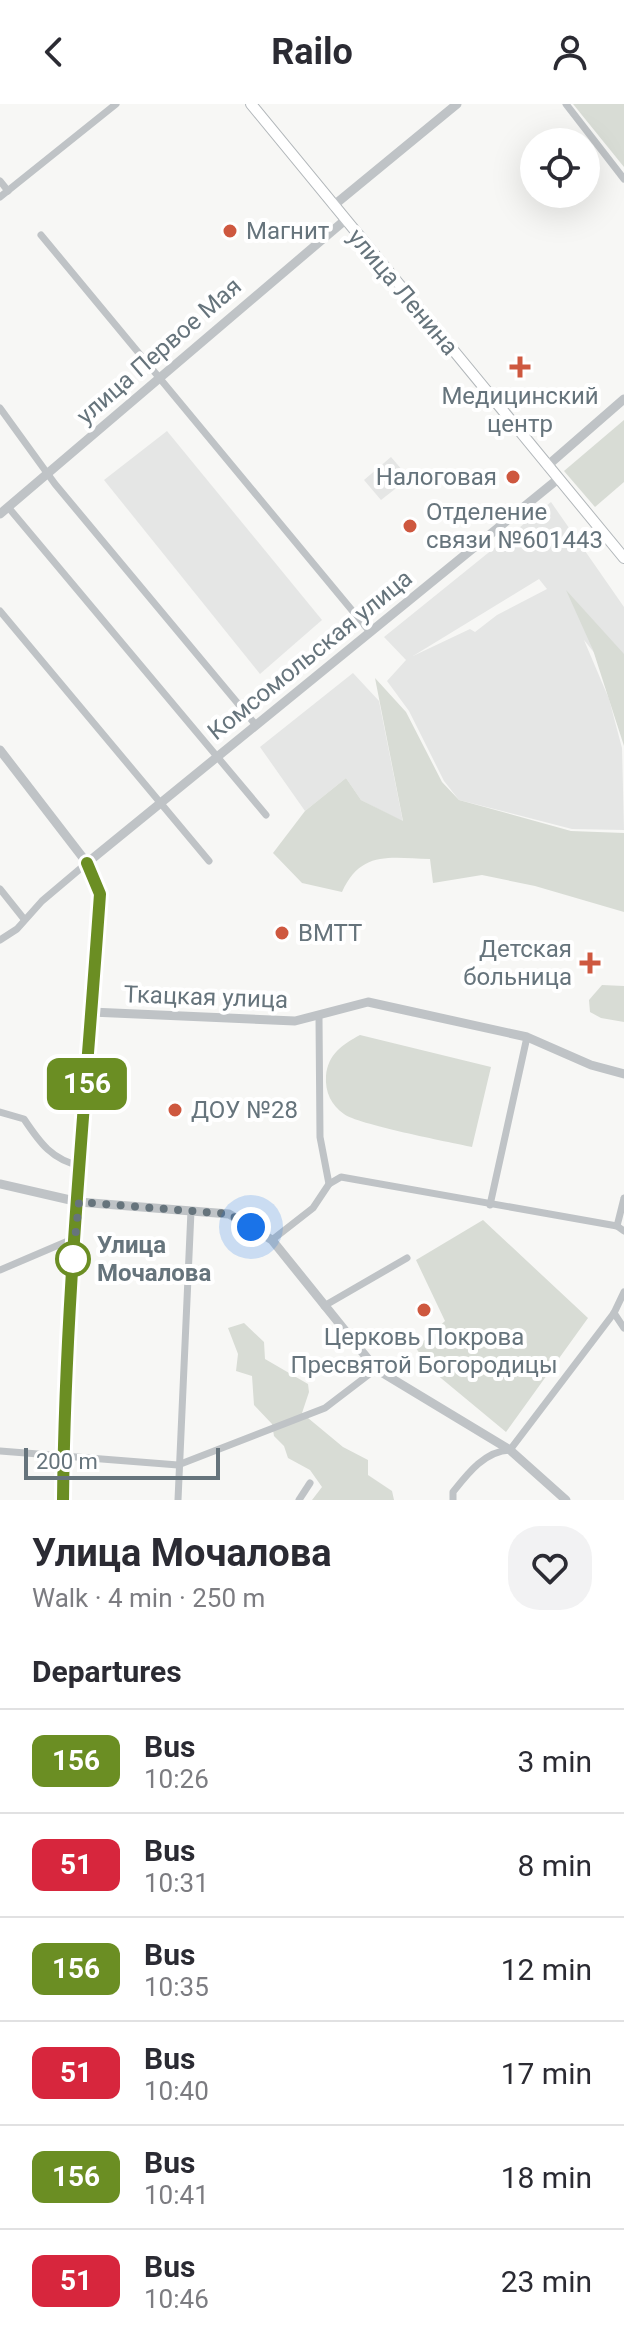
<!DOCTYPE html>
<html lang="en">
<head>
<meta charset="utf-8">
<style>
  :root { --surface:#fff; --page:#f2f2f3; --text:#2b2b33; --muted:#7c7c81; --line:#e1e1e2 }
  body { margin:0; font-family:Roboto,sans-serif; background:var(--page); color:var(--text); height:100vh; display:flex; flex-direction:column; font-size:30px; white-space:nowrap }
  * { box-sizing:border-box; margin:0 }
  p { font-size:26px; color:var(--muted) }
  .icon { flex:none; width:44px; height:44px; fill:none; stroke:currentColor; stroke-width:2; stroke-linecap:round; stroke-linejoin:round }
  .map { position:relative; height:1396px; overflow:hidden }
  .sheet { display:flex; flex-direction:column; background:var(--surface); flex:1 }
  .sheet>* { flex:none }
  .badge { padding:0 16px; border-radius:12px; font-size:28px; line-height:52px }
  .fabs { position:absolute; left:520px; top:24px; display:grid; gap:16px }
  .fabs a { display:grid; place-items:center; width:80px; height:80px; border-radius:50%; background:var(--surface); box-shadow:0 8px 32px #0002; font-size:40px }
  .scale { position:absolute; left:24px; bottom:20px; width:196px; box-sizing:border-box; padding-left:8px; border:4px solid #66747c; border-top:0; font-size:22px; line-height:28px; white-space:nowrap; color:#66747c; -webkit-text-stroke:6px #fff; paint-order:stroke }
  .you { position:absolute; width:40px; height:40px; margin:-20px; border:6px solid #fff; border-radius:50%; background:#1a73e8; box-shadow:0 0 0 12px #1a73e833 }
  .map>.badge { position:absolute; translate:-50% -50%; box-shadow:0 0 0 4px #fff }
  h2 { padding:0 32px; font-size:30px; line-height:72px }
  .round { display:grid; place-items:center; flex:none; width:84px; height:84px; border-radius:32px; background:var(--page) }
  .overview { display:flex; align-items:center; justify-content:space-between; height:136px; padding:0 32px }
  h1 { font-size:38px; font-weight:700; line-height:60px }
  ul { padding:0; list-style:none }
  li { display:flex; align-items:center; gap:24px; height:104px; padding:0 32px; border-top:2px solid var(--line) }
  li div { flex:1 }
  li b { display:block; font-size:30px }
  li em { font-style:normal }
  li .badge { min-width:88px; font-weight:700; text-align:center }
  header { display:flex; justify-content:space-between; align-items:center; height:104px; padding:0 32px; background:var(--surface); font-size:36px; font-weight:700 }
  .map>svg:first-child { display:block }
  .built { fill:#e5e6e5; fill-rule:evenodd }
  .green { fill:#d8dcd5 }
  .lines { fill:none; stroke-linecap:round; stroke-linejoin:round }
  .secondary-casing { stroke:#b2b7ba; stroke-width:12 }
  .minor { stroke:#bfc3c6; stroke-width:7 }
  .tertiary { stroke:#bfc3c6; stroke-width:9 }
  .secondary { stroke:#fff; stroke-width:10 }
  .line-casing { stroke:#fff; stroke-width:18 }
  .line { stroke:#6b8e23; stroke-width:12 }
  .walk { stroke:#66747c; stroke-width:8; stroke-dasharray:0 14.4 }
  .poi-dot { fill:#ce583f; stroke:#fff; stroke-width:3 }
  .stop-dot { fill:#fff; stroke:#6b8e23; stroke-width:4 }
  .labels { text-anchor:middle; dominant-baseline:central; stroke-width:8; stroke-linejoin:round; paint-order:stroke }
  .poi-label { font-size:24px; fill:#66747c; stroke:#fff; text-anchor:start }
  .street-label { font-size:24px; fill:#66747c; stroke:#fff }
  .stop-label { font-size:24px; font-weight:bold; fill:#66747c; stroke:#fff; text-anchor:start }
</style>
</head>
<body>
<header><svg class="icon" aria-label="back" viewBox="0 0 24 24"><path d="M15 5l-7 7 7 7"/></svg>Railo<svg class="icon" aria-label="person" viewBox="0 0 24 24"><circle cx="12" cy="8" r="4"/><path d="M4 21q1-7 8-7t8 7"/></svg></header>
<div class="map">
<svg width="624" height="1396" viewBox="0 0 624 1396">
  <rect width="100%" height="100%" fill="#f7f7f5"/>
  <g class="built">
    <path d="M167,327L322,516L260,570L104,376Z"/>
    <path d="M391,353L409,374L381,396L364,376Z"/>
    <path d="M551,398L624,503V586L584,536L609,595L622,644L624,726L572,725L459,696L444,677L409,607L387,577L406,556L384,533ZM539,475L547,485L497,511L475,528L470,525L413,552Z"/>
    <path d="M353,569L379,597L403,718L361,696L346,674L305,707L260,643Z"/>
  </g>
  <g class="green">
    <path d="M573,0H624V63Z"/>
    <path d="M624,316V378L595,403L564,367Z"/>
    <path d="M566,486L624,550V642L593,546Z"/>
    <path d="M375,574L406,608L442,678L459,696L571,727L624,729V808L535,782L482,771L433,779L430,755C390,754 361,746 342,788L302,779L273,749L305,707L346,674L361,696L403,717Z"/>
    <path d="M602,881L624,882V918L601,914L590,908L589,896Z"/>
    <path d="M360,931L491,963L472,1043C449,1038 356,1020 344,1010C331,1001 325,988 326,972C328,950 342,941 360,931Z"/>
    <path d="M483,1116L588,1214L506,1328L430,1265L416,1244L445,1217L416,1156Z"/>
    <path d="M244,1219L264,1238L265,1255L308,1280L309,1288L302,1309L343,1343L368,1356V1371L392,1387L394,1396H312L322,1383L310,1366L288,1354L284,1342L274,1332L272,1320L254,1301L252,1272L236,1267L238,1250L228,1224Z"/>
  </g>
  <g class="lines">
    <g class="secondary-casing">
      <path id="secondary" d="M251,0L624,454"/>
    </g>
    <g class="minor">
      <path d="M566,0L624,75"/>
      <path d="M0,77L8,87"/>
      <path d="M0,93L116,0"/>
      <path d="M41,131L370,528"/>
      <path d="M0,304L55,380L255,620"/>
      <path d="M8,403L266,711"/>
      <path d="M0,507L209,757"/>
      <path d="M0,785L24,815"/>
      <path d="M0,836L17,825L42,797L87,759"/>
      <path d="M0,1008L24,1015C40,1039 52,1056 81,1062"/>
      <path d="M329,1080L341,1073L617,1122L624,1127"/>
      <path d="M490,1101L527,933"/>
      <path d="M617,1122L624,1094"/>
      <path d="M272,1136L313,1104L329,1080L320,1033L319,914"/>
      <path d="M0,1166L75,1134"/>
      <path d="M324,1202L407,1154"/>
      <path d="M614,1209L624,1224"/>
      <path d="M0,1347L178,1361L325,1304L376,1265"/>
      <path d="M178,1396L191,1107"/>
      <path d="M299,1396L310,1379"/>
      <path d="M453,1396V1388C468,1369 485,1347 510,1346L614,1209L624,1188"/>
    </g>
    <g class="tertiary">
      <path d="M333,102L457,0"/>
      <path d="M547,362L624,295"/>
      <path d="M0,410L344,117"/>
      <path d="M0,646L87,759L100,790C86,992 66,1193 63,1396"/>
      <path d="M87,759L558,375"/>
      <path d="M91,908L295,917L368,898L527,933L591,961L624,970"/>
      <path d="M0,1080L79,1098L229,1110L272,1136L376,1265L510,1346L566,1396"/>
    </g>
    <use href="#secondary" class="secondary"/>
  </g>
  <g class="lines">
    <g class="line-casing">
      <path id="line" d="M63,1396C65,1194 86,992 100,790L87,759"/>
    </g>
    <use href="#line" class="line"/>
    <path class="walk" d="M73,1155L72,1163L79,1098L229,1110L251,1123"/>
  </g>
  <g class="poi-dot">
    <circle cx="230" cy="127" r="8"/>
    <path d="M516 251h8v8h8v8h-8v8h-8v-8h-8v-8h8z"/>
    <circle cx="513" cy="373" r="8"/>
    <circle cx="410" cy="422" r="8"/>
    <circle cx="282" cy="829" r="8"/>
    <path d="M586 847h8v8h8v8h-8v8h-8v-8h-8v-8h8z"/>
    <circle cx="175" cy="1006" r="8"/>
    <circle cx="424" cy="1206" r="8"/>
  </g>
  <circle class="stop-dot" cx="73" cy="1155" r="16"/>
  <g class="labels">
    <g class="poi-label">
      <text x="246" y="127">Магнит</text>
      <text x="520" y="292" text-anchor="middle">Медицинский<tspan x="520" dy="28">центр</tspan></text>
      <text x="497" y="373" text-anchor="end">Налоговая</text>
      <text x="426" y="408">Отделение<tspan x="426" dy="28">связи №601443</tspan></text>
      <text x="298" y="829">ВМТТ</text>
      <text x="572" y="845" text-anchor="end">Детская<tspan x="572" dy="28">больница</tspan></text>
      <text x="191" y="1006">ДОУ №28</text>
      <text x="424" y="1233" text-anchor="middle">Церковь Покрова<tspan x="424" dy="28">Пресвятой Богородицы</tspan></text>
    </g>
    <g class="street-label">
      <text transform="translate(403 188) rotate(50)">улица Ленина</text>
      <text transform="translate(159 247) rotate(-41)">улица Первое Мая</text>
      <text transform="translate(310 551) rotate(-39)">Комсомольская улица</text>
      <text transform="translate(206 893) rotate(2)">Ткацкая улица</text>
    </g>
    <g class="stop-label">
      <text x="97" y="1141">Улица<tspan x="97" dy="28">Мочалова</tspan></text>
    </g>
  </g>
</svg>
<div class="fabs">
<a><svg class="icon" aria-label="locate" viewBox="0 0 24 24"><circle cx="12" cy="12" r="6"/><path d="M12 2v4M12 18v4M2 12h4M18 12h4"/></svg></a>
</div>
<div class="scale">200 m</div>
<div class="you" style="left:251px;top:1123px"></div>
<b class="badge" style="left:87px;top:980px;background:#6b8e23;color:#fff">156</b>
</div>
<section class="sheet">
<div class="overview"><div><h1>Улица Мочалова</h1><p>Walk · 4 min · 250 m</p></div><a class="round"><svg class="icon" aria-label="heart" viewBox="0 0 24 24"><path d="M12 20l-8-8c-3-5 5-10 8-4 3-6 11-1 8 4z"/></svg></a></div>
<h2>Departures</h2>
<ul>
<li><span class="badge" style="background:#6b8e23;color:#fff">156</span><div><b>Bus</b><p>10:26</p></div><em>3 min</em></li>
<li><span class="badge" style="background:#d7263d;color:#fff">51</span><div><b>Bus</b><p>10:31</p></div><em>8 min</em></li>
<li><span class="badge" style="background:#6b8e23;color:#fff">156</span><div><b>Bus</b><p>10:35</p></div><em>12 min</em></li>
<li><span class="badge" style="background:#d7263d;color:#fff">51</span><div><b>Bus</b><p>10:40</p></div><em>17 min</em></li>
<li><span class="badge" style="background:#6b8e23;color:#fff">156</span><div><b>Bus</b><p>10:41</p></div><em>18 min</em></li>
<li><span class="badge" style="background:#d7263d;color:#fff">51</span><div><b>Bus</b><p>10:46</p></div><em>23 min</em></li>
</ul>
</section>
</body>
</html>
